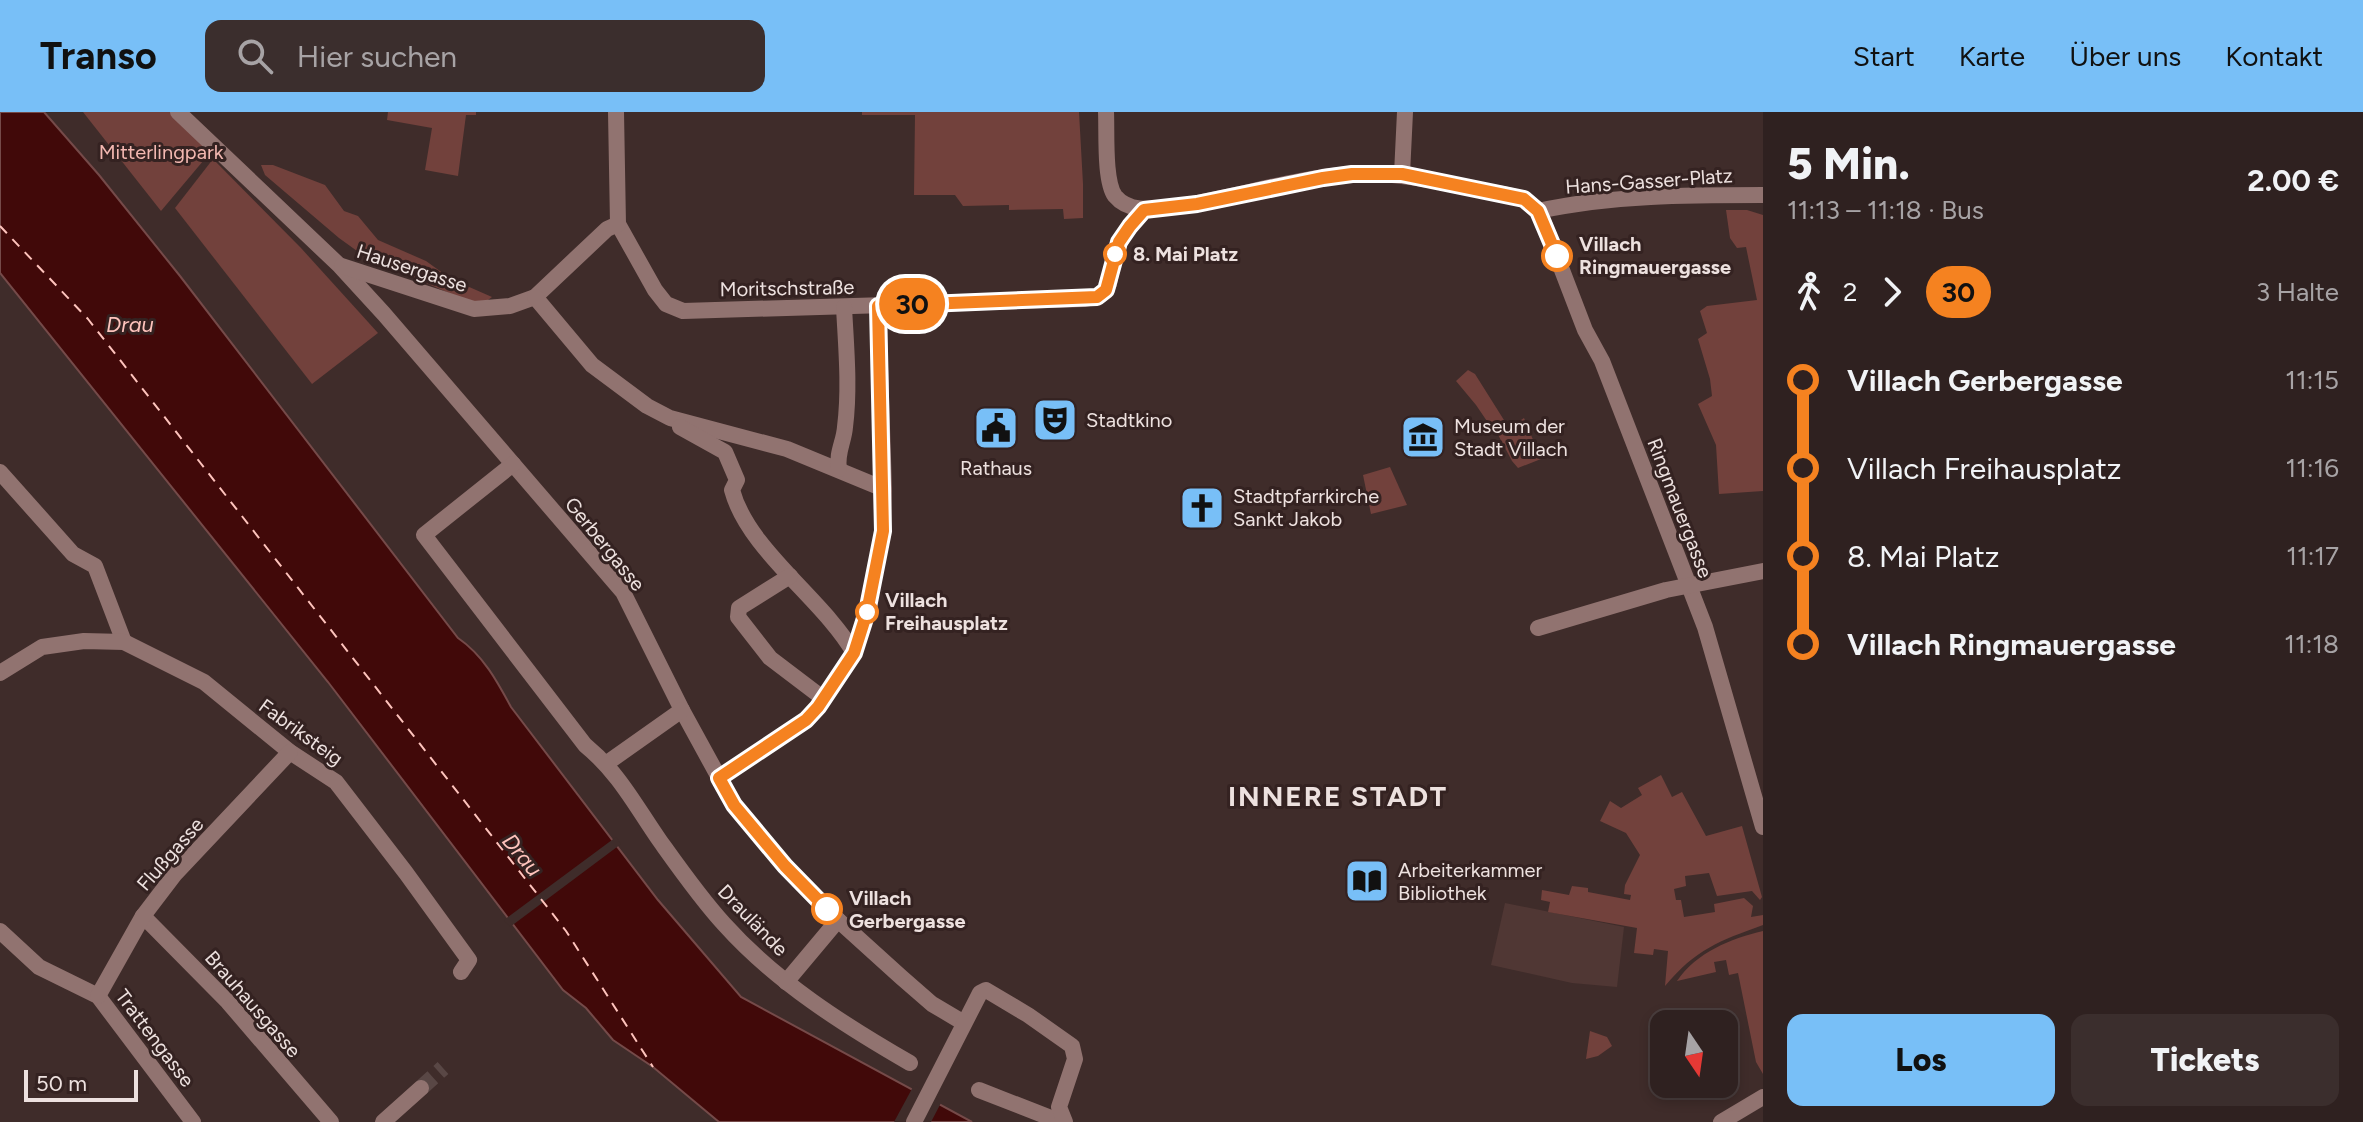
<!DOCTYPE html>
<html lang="de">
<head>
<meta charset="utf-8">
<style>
  :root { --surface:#2f2120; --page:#3b2e2d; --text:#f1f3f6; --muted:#a7a3a5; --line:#4a3e3e; --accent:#78bff7 }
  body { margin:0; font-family:Figtree,sans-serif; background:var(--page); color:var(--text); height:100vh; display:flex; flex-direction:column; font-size:30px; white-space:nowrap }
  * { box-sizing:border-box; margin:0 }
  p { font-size:26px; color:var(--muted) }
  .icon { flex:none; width:44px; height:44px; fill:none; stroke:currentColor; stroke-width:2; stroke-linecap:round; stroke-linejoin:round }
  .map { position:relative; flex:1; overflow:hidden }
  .details { display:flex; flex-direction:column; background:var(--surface); width:600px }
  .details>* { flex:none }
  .badge { padding:0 16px; border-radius:26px; font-size:28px; line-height:52px }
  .needle { width:52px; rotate:167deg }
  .fabs { position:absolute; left:1650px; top:898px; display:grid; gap:16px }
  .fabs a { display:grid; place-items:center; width:88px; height:88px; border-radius:16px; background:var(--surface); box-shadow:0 4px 12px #0003,0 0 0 2px var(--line); font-size:40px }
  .scale { position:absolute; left:24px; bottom:20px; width:114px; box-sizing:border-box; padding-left:8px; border:4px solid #ede1df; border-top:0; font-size:22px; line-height:28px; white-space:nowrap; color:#ede1df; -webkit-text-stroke:6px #342221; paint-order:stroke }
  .map>.badge { position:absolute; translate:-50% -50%; box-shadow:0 0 0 4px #fff }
  .legs { display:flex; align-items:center; gap:12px; height:88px; padding:0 24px; font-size:26px }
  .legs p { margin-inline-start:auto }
  .summary { display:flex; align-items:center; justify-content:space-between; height:136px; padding:0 24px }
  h1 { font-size:44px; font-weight:800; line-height:60px }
  .button { display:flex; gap:16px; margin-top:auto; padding:16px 24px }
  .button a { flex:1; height:92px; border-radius:16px; background:var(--accent); color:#111; font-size:32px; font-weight:800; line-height:92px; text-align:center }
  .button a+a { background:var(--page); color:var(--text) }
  ul { padding:0 24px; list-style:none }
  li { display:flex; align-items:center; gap:28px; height:88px; font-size:30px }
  li i { display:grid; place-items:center; width:12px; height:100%; margin:0 10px; background:currentColor }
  li i::after { content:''; width:20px; height:20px; margin:-10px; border:6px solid; border-radius:50%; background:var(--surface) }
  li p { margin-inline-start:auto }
  li:first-child i { background:linear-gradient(#0000 50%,currentColor 0) }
  li:last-child i { background:linear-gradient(currentColor 50%,#0000 0) }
  header { display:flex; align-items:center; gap:48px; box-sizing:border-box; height:112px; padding:0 40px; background:var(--accent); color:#111 }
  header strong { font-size:38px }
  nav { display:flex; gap:44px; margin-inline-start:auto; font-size:28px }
  .search { width:560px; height:72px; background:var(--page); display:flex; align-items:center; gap:20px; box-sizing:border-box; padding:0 28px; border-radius:16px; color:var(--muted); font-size:30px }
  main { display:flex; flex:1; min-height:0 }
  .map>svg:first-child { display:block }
  .built { fill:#503734 }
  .green { fill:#72413c }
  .water { fill:#410909; stroke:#754a49; stroke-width:2 }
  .pier { fill:#3f2c2a }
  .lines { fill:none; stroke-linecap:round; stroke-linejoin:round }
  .ferry { stroke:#fec3bc; stroke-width:2; stroke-dasharray:10 8; stroke-linecap:butt }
  .street-tunnel { stroke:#594745; stroke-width:16; stroke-dasharray:16 8; stroke-linecap:butt }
  .street { stroke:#917370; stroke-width:16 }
  .line-1-casing { stroke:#fff; stroke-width:18 }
  .line-1 { stroke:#f58220; stroke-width:12 }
  .stop-1-dot { fill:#fff; stroke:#f58220; stroke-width:4 }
  .labels { text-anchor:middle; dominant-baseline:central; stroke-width:6; stroke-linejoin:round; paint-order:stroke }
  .park-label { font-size:20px; fill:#f3b8b1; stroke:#342221 }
  .street-label { font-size:20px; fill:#ede1df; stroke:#342221 }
  .stop-label { font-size:20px; font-weight:bold; fill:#ede1df; stroke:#342221; text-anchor:start }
  .poi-label { font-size:20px; fill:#ede1df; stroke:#342221; text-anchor:start }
  .water-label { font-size:22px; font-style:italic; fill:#fec3bc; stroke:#342221 }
  .district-label { font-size:28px; font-weight:bold; letter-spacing:2px; fill:#ede1df; stroke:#342221 }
</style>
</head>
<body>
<header>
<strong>Transo</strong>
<div class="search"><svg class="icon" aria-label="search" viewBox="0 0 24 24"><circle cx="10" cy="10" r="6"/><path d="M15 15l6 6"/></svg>Hier suchen</div>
<nav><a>Start</a><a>Karte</a><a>Über uns</a><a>Kontakt</a></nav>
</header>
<main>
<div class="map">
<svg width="1763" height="1010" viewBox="0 0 1763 1010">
  <rect width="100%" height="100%" fill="#3f2c2a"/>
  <path class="built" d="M1505,791L1624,815L1617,875L1572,871L1491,853Z"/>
  <g class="green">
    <path d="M83,0H174L214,36L161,99Z"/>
    <path d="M388,0H476V3H466L458,64L425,58L432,16L387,8Z"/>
    <path d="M862,0H1079L1083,72V106L1064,107L1063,97L1009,98V93L963,94L955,83H914L915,3H862Z"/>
    <path d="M213,47L301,136L378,221L312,272L175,96Z"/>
    <path d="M261,53H273L325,73L344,99L358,104L378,128L426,149L451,167L492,185L484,191H472L364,144L339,126L265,63Z"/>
    <path d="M1726,98H1747L1763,103V379L1719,382L1716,333L1698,292L1712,284L1710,267L1698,227L1707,221L1700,199L1707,194L1757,188L1746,135L1737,136L1730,126Z"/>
    <path d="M1468,258L1475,262L1509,316L1524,306L1541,347L1518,356L1512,349L1495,317L1493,318L1476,293L1456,269Z"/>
    <path d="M1390,355L1407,393L1371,402L1363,363Z"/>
    <path d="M1661,663L1672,685L1682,680L1706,724L1742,714L1762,785L1760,788L1752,779L1717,784L1709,761L1685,764L1686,774L1674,777L1676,788H1681L1684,805L1715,800L1714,792L1744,786L1753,794L1751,805L1763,803V813C1719,829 1696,837 1665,874L1668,839L1654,837L1653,843L1634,841L1637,816L1548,800L1550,790L1541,788L1542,778L1569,783L1572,774L1588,776V780L1630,788L1631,783L1624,782L1625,773L1640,743L1626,721L1600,709L1610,689L1621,696L1642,683L1638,676Z"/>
    <path d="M1763,819V962L1756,950L1738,861L1729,863L1726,848L1714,850L1716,860L1677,869C1697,840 1730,827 1763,819Z"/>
    <path d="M1590,919L1607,925L1612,934L1598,944L1586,947Z"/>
  </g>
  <path class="water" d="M0,0H44L99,63L180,164L458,526C483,543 497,569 511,595L658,788L741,885L972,1010H719L653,955L613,928L586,896L563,878L328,570L0,161Z"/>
  <g class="pier">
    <path d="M616,725L621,732L510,815L504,808Z"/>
    <path d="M914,973L942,989L931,1010H894Z"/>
  </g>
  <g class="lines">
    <path class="ferry" d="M0,114L88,207L566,819L653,955"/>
    <path class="street-tunnel" d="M421,976L443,956"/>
    <g class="street">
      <path d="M178,0L340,154L384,202L623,480L682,598L734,693L785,754L838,808L901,865L932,892L964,911"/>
      <path d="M1106,0C1107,20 1104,69 1115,84C1129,101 1153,97 1172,95C1232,87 1292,66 1352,62C1397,60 1436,69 1479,78C1504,83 1528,81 1542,106L1585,218L1602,249L1705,515L1763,715"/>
      <path d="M1402,62L1405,0"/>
      <path d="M1538,99C1613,83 1688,83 1763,83"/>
      <path d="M618,112L655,178L666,192L683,199L1084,187C1096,185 1104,184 1109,172C1116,136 1118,125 1144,98"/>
      <path d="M342,154L474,197L510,194L535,185L607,117L618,112L616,0"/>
      <path d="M535,185L592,253L647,294L670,306L787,337L884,377"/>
      <path d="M680,315L725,340L737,368L732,378C748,438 823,487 854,541"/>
      <path d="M513,352L424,423L585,633C619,661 635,693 660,729C680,757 701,787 724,812C776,870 844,913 910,951"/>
      <path d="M839,357C836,341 844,330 845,315C850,276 846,234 844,195"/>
      <path d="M0,360L73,442L95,454L124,530"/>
      <path d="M790,464L739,496L738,505L770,546L824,587"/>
      <path d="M1538,516L1666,478L1763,459"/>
      <path d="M0,561L42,535L84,529L124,530L204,570L290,640L336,670L406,761L469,848L461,860"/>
      <path d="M607,651L682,598"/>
      <path d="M719,666L806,608L818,595L854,541L867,500L883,419L884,377L878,194"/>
      <path d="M143,804L228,890L331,1010"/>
      <path d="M0,819L39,855L98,884L193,1010"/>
      <path d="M786,870L838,808"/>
      <path d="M98,884L143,804L175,762L290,640"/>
      <path d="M979,978L1061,1010"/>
      <path d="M383,1010L421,976"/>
      <path d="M914,1010L980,881L986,878L1028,903L1072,934L1075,947L1059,995L1065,1010"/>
      <path d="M1721,1010L1763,985"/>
    </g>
  </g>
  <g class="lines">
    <g class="line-1-casing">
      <path id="line-1" d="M827,797L785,754L734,693L719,666L806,608L818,595L854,541L867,500L883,419L878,194L1097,185L1106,178L1119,130L1130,114L1144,98L1197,92L1323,66L1352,62H1402L1524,87L1538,99L1557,144"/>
    </g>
    <use href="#line-1" class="line-1"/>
  </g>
  <defs>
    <g id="theatre-square" transform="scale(2.3)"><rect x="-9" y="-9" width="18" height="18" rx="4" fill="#78bff7" stroke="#342221"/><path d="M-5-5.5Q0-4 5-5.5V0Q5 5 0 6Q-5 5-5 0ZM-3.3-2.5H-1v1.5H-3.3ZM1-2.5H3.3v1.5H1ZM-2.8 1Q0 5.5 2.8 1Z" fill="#111"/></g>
    <g id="civic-square" transform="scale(2.3)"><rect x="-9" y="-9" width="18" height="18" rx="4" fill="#78bff7" stroke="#342221"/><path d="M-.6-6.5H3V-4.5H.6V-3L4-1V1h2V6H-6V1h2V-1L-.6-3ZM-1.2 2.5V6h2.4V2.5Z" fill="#111"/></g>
    <g id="museum-square" transform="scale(2.3)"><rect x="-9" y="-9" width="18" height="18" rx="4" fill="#78bff7" stroke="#342221"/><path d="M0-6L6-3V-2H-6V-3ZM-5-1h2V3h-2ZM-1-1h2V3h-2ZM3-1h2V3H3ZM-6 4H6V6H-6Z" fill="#111"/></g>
    <g id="church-square" transform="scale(2.3)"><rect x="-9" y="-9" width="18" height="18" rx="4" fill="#78bff7" stroke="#342221"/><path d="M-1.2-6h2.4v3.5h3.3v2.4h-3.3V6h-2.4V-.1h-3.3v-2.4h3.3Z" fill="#111"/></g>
    <g id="library-square" transform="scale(2.3)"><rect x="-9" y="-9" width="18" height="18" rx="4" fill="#78bff7" stroke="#342221"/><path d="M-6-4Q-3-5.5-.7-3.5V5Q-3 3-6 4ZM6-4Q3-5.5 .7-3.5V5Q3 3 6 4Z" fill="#111"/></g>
  </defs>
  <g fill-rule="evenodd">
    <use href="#theatre-square" x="1055" y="308"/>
    <use href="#civic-square" x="996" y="316"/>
    <use href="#museum-square" x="1423" y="325"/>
    <use href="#church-square" x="1202" y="396"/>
    <use href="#library-square" x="1367" y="769"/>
  </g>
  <g class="stop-1-dot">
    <circle cx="1115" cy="142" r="10"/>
    <circle cx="1557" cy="144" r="14"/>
    <circle cx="867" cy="500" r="10"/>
    <circle cx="827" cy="797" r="14"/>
  </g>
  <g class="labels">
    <g class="park-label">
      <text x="161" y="40">Mitterlingpark</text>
    </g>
    <g class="street-label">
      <text transform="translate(1649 69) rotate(-4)">Hans-Gasser-Platz</text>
      <text transform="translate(412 156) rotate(18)">Hausergasse</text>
      <text transform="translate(787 176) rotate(-1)">Moritschstraße</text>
      <text transform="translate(1680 396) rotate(69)">Ringmauergasse</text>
      <text transform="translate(605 432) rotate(51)">Gerbergasse</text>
      <text transform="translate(301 620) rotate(36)">Fabriksteig</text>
      <text transform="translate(170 742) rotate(-49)">Flußgasse</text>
      <text transform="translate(753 808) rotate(46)">Draulände</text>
      <text transform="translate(253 892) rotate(49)">Brauhausgasse</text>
      <text transform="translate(155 926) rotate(53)">Trattengasse</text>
    </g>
    <g class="stop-label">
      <text x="1579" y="132">Villach<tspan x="1579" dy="23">Ringmauergasse</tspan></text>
      <text x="1133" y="142">8. Mai Platz</text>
      <text x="885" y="488">Villach<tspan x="885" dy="23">Freihausplatz</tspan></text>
      <text x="849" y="786">Villach<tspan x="849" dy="23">Gerbergasse</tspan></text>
    </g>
    <g class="poi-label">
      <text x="1086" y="308">Stadtkino</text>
      <text x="1454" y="314">Museum der<tspan x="1454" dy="23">Stadt Villach</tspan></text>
      <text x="996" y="356" text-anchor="middle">Rathaus</text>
      <text x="1233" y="384">Stadtpfarrkirche<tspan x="1233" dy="23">Sankt Jakob</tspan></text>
      <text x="1398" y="758">Arbeiterkammer<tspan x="1398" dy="23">Bibliothek</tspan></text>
    </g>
    <g class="water-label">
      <text x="130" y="212">Drau</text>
      <text transform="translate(522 743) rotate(50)">Drau</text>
    </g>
    <g class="district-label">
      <text x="1338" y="684">INNERE STADT</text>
    </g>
  </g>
</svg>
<div class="fabs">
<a><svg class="needle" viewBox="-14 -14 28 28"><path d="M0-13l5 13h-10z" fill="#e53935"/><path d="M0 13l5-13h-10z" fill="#a7a3a5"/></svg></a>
</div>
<div class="scale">50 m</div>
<b class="badge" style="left:912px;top:192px;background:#f58220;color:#111">30</b>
</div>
<section class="details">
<div class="summary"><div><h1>5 Min.</h1><p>11:13 – 11:18 · Bus</p></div><b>2.00 €</b></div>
<div class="legs"><svg class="icon" aria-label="walk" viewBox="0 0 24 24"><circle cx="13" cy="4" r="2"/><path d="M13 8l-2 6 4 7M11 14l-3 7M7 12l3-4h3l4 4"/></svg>2<svg class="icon" aria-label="forward" viewBox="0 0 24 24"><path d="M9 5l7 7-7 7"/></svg><b class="badge" style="background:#f58220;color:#111">30</b><p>3 Halte</p></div>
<ul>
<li><i style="color:#f58220"></i><b>Villach Gerbergasse</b><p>11:15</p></li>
<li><i style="color:#f58220"></i><span>Villach Freihausplatz</span><p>11:16</p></li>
<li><i style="color:#f58220"></i><span>8. Mai Platz</span><p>11:17</p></li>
<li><i style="color:#f58220"></i><b>Villach Ringmauergasse</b><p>11:18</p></li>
</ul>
<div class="button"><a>Los</a><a>Tickets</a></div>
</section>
</main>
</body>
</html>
